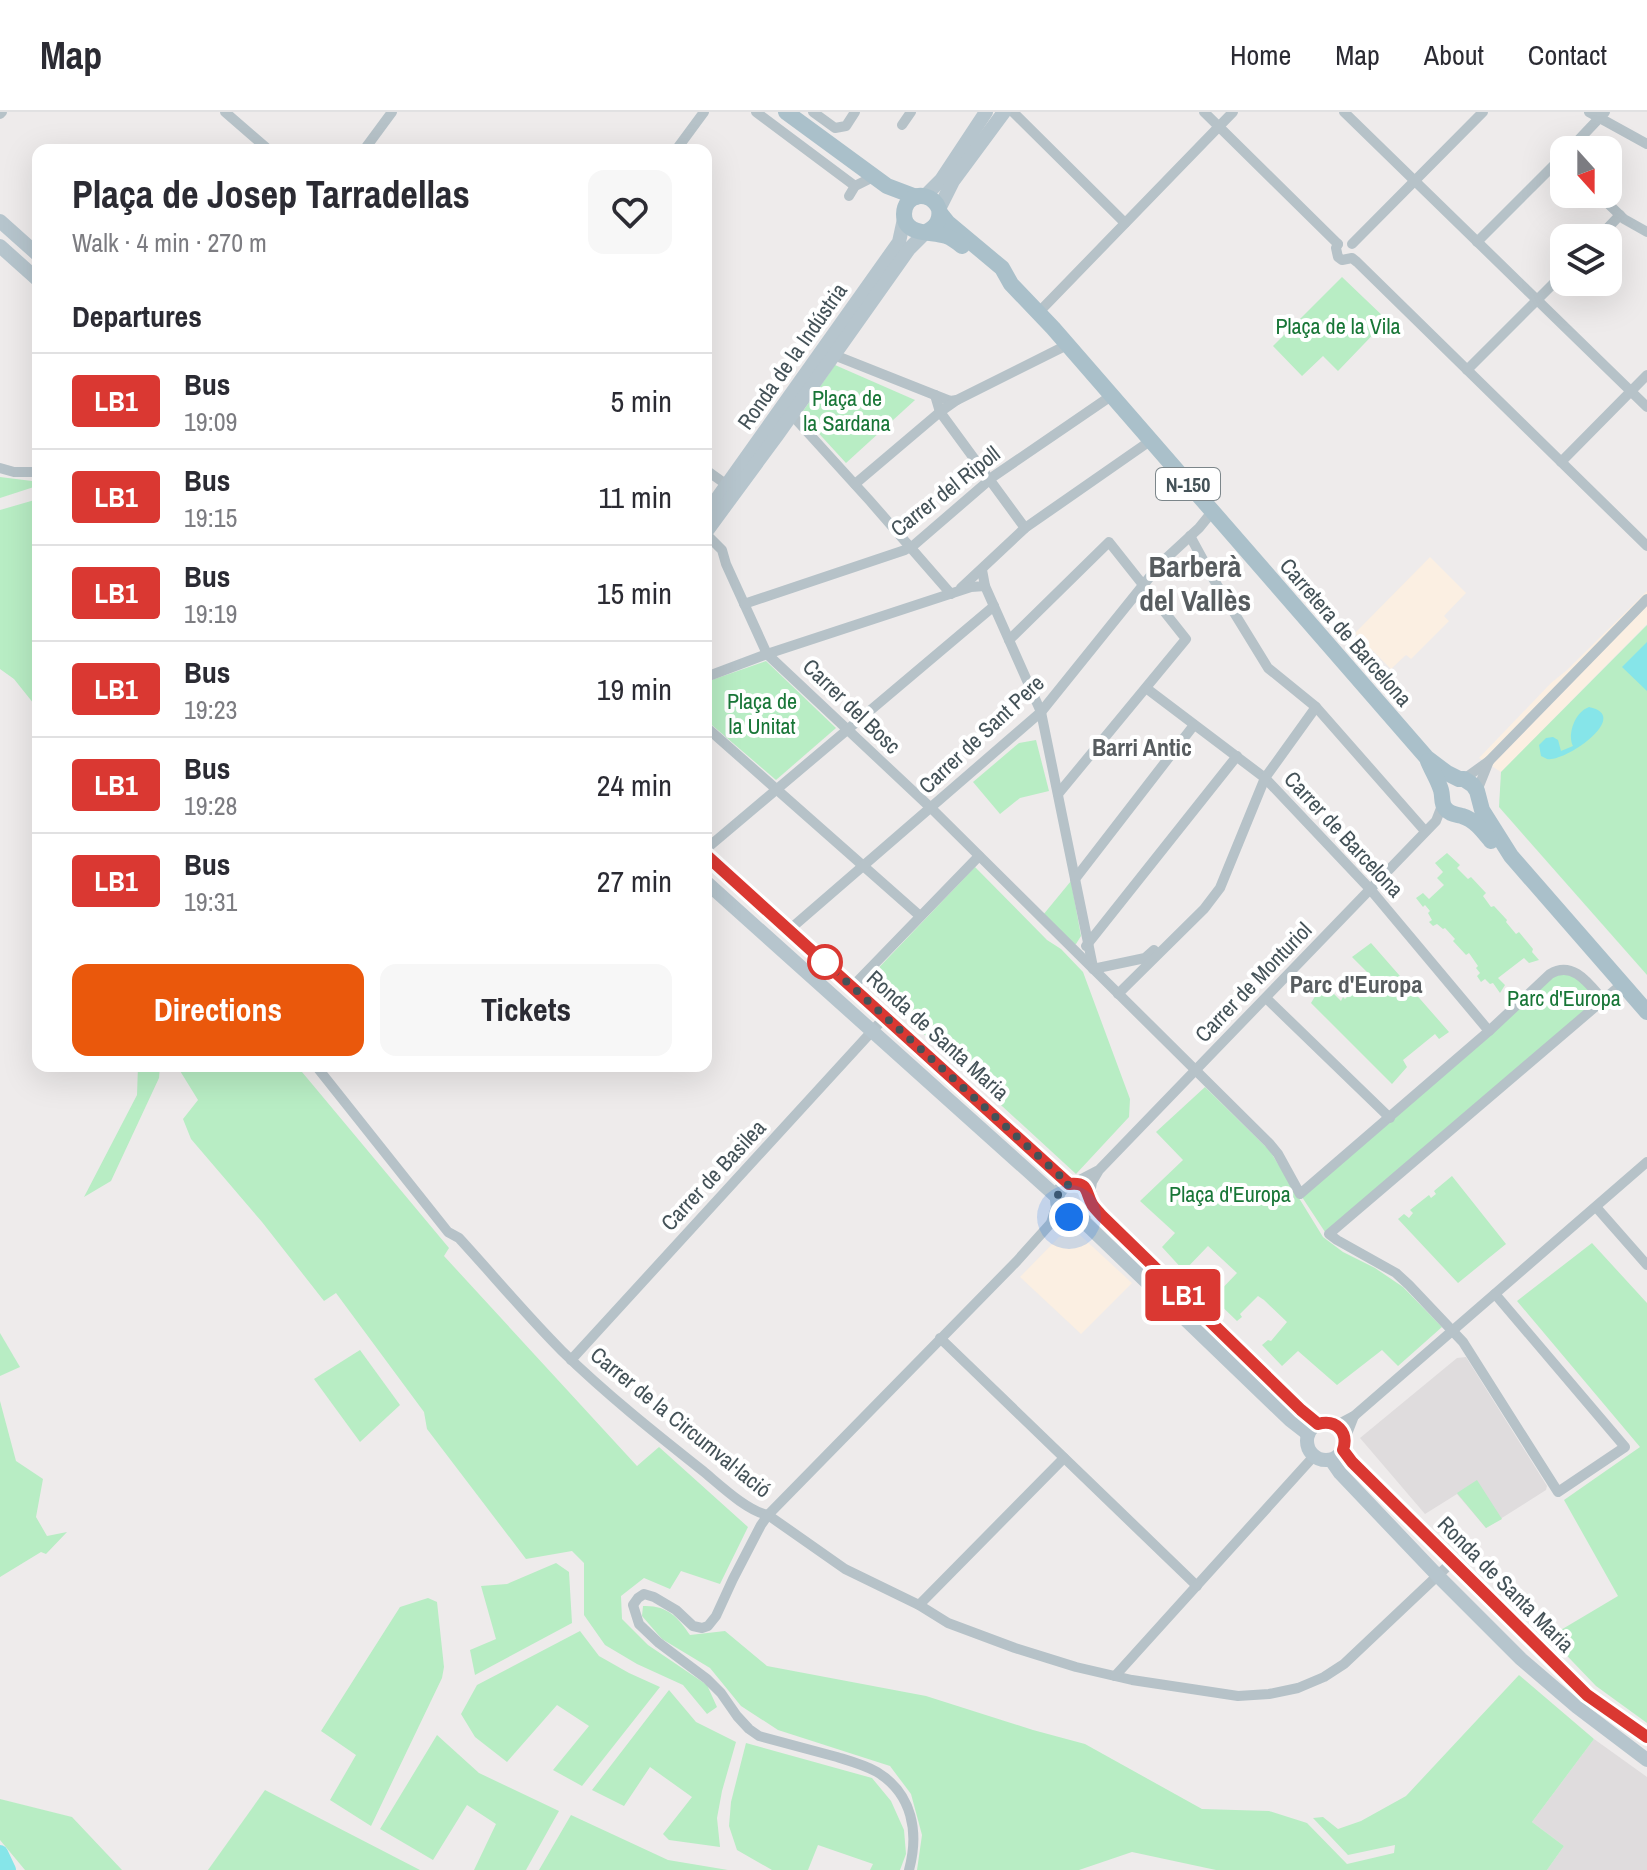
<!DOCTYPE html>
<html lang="en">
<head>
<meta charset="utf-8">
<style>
  :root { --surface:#fff; --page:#f7f7f7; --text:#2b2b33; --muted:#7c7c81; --line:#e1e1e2; --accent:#ea580c }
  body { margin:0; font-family:"Archivo Narrow",sans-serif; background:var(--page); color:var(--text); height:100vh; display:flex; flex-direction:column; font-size:30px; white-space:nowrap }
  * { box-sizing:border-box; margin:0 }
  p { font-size:26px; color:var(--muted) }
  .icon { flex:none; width:44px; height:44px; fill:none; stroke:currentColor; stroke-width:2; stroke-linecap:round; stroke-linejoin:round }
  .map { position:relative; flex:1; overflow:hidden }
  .sheet { position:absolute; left:32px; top:32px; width:680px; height:928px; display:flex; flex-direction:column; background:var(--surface); border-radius:16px; box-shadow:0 8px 32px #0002 }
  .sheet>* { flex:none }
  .badge { padding:0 16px; border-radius:6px; font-size:28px; line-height:52px }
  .needle { width:52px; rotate:159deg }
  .controls { position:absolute; left:1550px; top:24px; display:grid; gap:16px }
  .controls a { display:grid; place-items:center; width:72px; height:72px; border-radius:16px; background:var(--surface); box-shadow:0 8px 32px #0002; font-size:40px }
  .you { position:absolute; width:40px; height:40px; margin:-20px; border:6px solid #fff; border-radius:50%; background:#1a73e8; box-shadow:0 0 0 12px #1a73e833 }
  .map>.badge { position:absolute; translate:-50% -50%; box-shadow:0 0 0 4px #fff }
  h2 { padding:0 40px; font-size:30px; line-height:72px }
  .round { display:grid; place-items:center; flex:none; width:84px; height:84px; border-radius:16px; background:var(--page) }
  .headline { display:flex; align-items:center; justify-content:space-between; height:136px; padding:0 40px }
  h1 { font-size:38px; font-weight:700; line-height:60px }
  .action { display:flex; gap:16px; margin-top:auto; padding:16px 40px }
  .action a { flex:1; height:92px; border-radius:16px; background:var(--accent); color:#fff; font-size:32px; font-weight:700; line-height:92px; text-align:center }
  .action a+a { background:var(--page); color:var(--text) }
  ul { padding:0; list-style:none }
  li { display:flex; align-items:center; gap:24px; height:96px; padding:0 40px; border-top:2px solid var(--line) }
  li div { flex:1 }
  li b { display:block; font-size:30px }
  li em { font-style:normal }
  li .badge { min-width:88px; font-weight:700; text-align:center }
  header { display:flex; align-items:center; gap:48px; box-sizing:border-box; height:112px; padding:0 40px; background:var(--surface); border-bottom:2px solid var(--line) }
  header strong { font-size:38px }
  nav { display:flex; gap:44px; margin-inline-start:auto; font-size:28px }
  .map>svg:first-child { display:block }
  .commercial { fill:#fbefe2 }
  .education { fill:#dfdcdd }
  .green { fill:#b8edc4 }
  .water { fill:#86e5e9 }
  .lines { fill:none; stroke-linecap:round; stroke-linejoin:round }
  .river { stroke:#86e5e9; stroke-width:16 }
  .street { stroke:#b6c2c8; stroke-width:10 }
  .secondary { stroke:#b6c5cd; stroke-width:14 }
  .primary { stroke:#aac0ca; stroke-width:16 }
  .line-casing { stroke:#fff; stroke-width:18 }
  .line { stroke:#da3832; stroke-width:12 }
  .walk { stroke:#445258; stroke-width:8; stroke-dasharray:0 14.4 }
  .stop-dot { fill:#fff; stroke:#da3832; stroke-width:4 }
  .labels { text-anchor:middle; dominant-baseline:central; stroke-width:8; stroke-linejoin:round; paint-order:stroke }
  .shield { fill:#fff; stroke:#7c868a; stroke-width:2 }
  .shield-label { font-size:20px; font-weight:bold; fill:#445258 }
  .park-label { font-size:22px; fill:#187637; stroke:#fff }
  .street-label { font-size:22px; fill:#445258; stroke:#fff }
  .neighbourhood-label { font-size:24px; font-weight:bold; fill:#585d60; stroke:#fff }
  .district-label { font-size:30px; font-weight:bold; fill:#585d60; stroke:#fff }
</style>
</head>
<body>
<header>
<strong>Map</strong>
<nav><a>Home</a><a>Map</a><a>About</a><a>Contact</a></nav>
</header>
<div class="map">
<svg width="1647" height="1758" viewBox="0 0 1647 1758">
  <rect width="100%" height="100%" fill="#eeebeb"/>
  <g class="commercial">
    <path d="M1430,445L1466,481L1444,504L1449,509L1411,547L1406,543L1391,557L1355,521Z"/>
    <path d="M1647,479V512L1501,660L1479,646L1551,571L1567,558Z"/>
    <path d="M1080,1123L1132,1171L1081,1222L1020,1165L1059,1125Z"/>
  </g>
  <g class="education">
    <path d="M1466,1245L1547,1374L1546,1378L1486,1416L1457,1382L1425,1402L1360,1326L1457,1246Z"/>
    <path d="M1594,1627L1647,1665V1758H1547L1564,1734L1532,1710Z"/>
  </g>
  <g class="green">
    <path d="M1342,165L1387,208L1338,259L1323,244L1302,264L1273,234Z"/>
    <path d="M835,253L915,288L846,351L801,302Z"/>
    <path d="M0,365L32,369L37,374L0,386Z"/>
    <path d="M38,387V597L14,567L0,557V398Z"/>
    <path d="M1647,513V863L1499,695L1501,660Z"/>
    <path d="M766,549L836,616L776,668L706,608V570Z"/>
    <path d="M1036,628L1049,679L1020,686L1000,702L973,670L1019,631Z"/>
    <path d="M1447,741L1460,753L1457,756L1468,767L1471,765L1486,781L1483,784L1491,795L1494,794L1507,808L1506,810L1516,822L1519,820L1533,837L1532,840L1539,848L1529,851L1524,846L1498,866L1505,873L1500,881L1493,871L1490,872L1485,867L1481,870L1477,864L1480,861L1476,856L1478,854L1469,841L1466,843L1453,829L1455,827L1445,816L1443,817L1437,812L1433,814L1429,810L1432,808L1428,801L1430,799L1425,793L1423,795L1416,786L1423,781L1429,787L1444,773L1437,766L1443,760L1435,751Z"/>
    <path d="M975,755L1047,828L1061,837L1083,860L1130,987L1129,1005L1076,1062L866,869Z"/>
    <path d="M1071,769L1081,824L1076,832H1071L1043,803Z"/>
    <path d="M1371,831L1449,920L1439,927L1435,922L1403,948L1407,955L1392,972L1311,891L1323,871L1341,889L1343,885L1345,887L1366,866L1365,864L1367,860L1352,845Z"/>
    <path d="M1567,857L1603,888L1325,1120L1300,1082L1550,862Z"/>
    <path d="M138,954H160L159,966L111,1069L84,1085L137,983Z"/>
    <path d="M177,954H297L449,1136L444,1144L637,1354L659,1335L748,1415L720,1472L681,1459L670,1477L644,1466L621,1484L622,1507L648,1533L707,1573L717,1595L707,1602L683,1573L637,1552L605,1533L584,1503V1451L572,1439L526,1447L427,1317L424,1300L336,1181L324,1189L262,1110L191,1027L183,1007L198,988Z"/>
    <path d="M1205,975L1270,1039L1323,1125L1343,1140L1375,1156L1403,1175L1442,1215L1398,1254L1382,1238L1337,1273L1298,1239L1282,1254L1262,1233L1268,1228L1271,1229L1287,1210L1264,1188L1258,1184L1240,1202L1242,1205L1237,1209L1213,1186L1237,1161L1208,1134L1184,1159L1162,1135L1175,1121L1140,1089L1183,1048L1156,1020Z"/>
    <path d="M1452,1064L1506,1132L1458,1171L1398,1107L1404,1102L1409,1106L1413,1101L1410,1098L1429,1083L1431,1086L1436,1082L1434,1079Z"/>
    <path d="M1592,1131L1647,1191V1611L1596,1574L1549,1525L1618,1484L1564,1388L1640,1335L1517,1189Z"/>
    <path d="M0,1221L20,1255L0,1264Z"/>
    <path d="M360,1238L400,1293L360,1330L314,1267Z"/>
    <path d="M0,1289L16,1349L43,1367L36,1405L47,1424L67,1420L46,1442L41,1440L0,1465Z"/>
    <path d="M1477,1368L1502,1407L1486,1416L1457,1381Z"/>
    <path d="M556,1451L569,1460L572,1511L475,1563L470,1538L496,1527L481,1474L507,1472Z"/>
    <path d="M428,1486L437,1490L444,1555L442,1566L371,1714L330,1688L356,1643L321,1619L400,1495Z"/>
    <path d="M643,1494C667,1493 678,1505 690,1523L725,1519L767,1554L926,1584L1033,1618L1085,1632L1202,1697L1269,1699L1307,1711L1347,1752L1394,1741L1395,1733L1348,1743L1313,1706L1323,1705L1338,1717L1361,1709L1406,1684L1519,1563L1594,1627L1532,1710L1564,1734L1547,1758H1216L1132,1740L1079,1758H917L922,1723L911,1682L890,1654L778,1618L741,1594L710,1556L662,1527L642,1504Z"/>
    <path d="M580,1519L599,1544L629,1561L660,1575L582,1674L553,1658L589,1614L557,1593L507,1650L475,1625L461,1602L477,1573Z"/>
    <path d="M669,1578L696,1610L736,1630L722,1679L717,1706L720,1735L669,1728L663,1722L692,1685L650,1655L624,1694L592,1678Z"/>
    <path d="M437,1623L479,1661L559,1699L526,1758H474L496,1712L467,1693L433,1748L380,1717Z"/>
    <path d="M746,1631L872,1666L891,1689L904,1718L906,1742L900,1758H870L873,1752L818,1733L808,1758H772L737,1738L729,1714L731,1690Z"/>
    <path d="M265,1678L420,1758H208Z"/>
    <path d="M0,1687L72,1705L122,1758H25L0,1728Z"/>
    <path d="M571,1703L668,1748L728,1758H539Z"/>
  </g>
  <g class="water">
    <path d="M1647,530V579L1622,555Z"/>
    <path d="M1589,595C1633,604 1564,651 1547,647C1545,646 1543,645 1541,644L1539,633L1546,626L1553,625L1558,628L1561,639L1573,634C1567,622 1575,600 1589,595Z"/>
  </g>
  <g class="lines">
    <path class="river" d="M0,1741L8,1758"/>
    <g class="street">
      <path d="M225,0L269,38"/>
      <path d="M756,0L855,74"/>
      <path d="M813,0L835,16L846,14L855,0"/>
      <path d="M1013,0L1125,111"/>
      <path d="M1204,0L1338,132"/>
      <path d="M1344,0L1647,295"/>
      <path d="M1589,0L1647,32"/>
      <path d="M0,2L2,0"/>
      <path d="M902,13L911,0"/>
      <path d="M364,38L392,0"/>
      <path d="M676,38L704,0"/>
      <path d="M1569,38L1605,0"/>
      <path d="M1598,82L1624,107L1647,120"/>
      <path d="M849,84L855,74L875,64"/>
      <path d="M1598,126L1620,103"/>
      <path d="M1477,130L1564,43"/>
      <path d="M1338,132L1336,136L1338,145L1342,148L1352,146L1357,150L1647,434"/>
      <path d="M1352,132L1483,0"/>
      <path d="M1039,200L1233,0"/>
      <path d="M834,243L950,289L957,288"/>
      <path d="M1467,258L1564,161"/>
      <path d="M935,283L940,300L1025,416"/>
      <path d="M791,302L870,389L951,482"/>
      <path d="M1561,350L1647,263"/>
      <path d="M0,356L14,360H38"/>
      <path d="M706,358L727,373"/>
      <path d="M855,372L940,300L957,288L1067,233"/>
      <path d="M706,422L722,438L726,452L767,542L931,696L1269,1031L1278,1042L1300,1082L1489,919L1550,862C1573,848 1589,872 1603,888"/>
      <path d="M1190,424L1214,468L1268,556L1316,595L1425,719"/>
      <path d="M985,474L1041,600L1093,855"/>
      <path d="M961,476L1025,416L1150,329"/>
      <path d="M744,492L905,438L914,433L994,364L1111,284"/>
      <path d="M1009,528L1109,430L1186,527L1058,682"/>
      <path d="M706,565L767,542L971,475L985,474L982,458"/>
      <path d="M1146,576L1265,666L1370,777L1489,919"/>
      <path d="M706,615L920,804"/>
      <path d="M1464,667L1489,649L1647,487"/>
      <path d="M1477,679L1489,649"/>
      <path d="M706,737L994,494"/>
      <path d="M1075,767L1194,613"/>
      <path d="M789,818L1041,600L1161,451L1199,416L1212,400"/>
      <path d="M1086,834L1237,644"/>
      <path d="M1093,857L1145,846L1154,838"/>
      <path d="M852,875L979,744"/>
      <path d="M1118,882L1204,797L1220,776L1265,666L1316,595"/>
      <path d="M1266,886L1390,1006"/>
      <path d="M316,954L448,1120L459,1126C493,1163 526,1203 562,1239C606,1282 655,1321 703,1359C720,1373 747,1399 768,1403L845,1457L919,1493L948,1511L1015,1536L1076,1555L1132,1568L1238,1584L1269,1582L1298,1576L1324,1565L1344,1552L1452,1450"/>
      <path d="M1074,1071L1097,1059"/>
      <path d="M1090,1082L1092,1070L1099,1058L1436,709L1443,691"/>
      <path d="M1596,1095L1647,1153"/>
      <path d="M1051,1111L1069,1105"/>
      <path d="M1495,1182L1625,1335L1558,1380L1463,1230L1409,1173L1396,1161L1337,1128L1329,1122L1622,872"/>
      <path d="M940,1226L1197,1474"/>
      <path d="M571,1248L885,905"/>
      <path d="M1337,1313L1354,1304L1647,1050"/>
      <path d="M1345,1327L1354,1304"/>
      <path d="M919,1493L1064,1346"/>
      <path d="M1115,1564L1314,1344"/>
      <path d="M909,1758C919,1721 913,1682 877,1660C865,1653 850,1649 837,1645C811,1638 785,1631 759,1624L749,1617L737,1604L721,1581L707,1567L659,1531L639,1512L633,1493L638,1486L644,1482L654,1485L676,1498L693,1514L702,1516L708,1514L716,1504L733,1467L761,1413L768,1403L1017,1149L1051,1111L1057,1092"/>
    </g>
    <g class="secondary">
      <path d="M925,84L941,68L986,0"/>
      <path d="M939,97L953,69L1004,0"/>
      <path d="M0,109L38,143"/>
      <path d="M0,134L38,168"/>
      <path d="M706,402L899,130L904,107"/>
      <path d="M706,420L778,322L909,137L926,120"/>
      <path d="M706,743L1069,1072"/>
      <path d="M706,770L1057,1085"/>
      <circle cx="1074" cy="1088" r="17"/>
      <path d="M1091,1091L1301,1298L1318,1312"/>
      <path d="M1079,1105L1290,1308L1308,1322"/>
      <circle cx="1326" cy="1329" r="19"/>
      <path d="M1343,1338L1352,1350L1587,1583L1647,1625"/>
      <path d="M1331,1348L1340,1361L1438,1464L1521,1547L1577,1595L1647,1648"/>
    </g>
    <g class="primary">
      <path d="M786,0L887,74L916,85"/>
      <path d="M940,101L948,111L1002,156L1011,172L1053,216L1427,646L1447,661L1459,667H1464L1473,673L1477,679L1482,698L1511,744L1647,900"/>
      <path d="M926,120C936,115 941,108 939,97C934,84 918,79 908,90C905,94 904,98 904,102C904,124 931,119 946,124C952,126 957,130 962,134"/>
      <path d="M1428,649C1432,659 1438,668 1441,678C1443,685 1441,691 1445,696C1450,703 1456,702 1462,704C1475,708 1483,719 1491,729"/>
    </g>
  </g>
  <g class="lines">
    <g class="line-casing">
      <path id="line" d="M706,743L1069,1072C1089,1070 1085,1079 1092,1092C1094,1096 1098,1099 1101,1103L1301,1298L1318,1312C1336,1307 1349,1320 1343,1338L1352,1350L1587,1583L1647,1625"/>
    </g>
    <use href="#line" class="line"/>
    <path class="walk" d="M825,850L1069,1072L1059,1080C1055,1090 1058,1100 1069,1105"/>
  </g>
  <circle class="stop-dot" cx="825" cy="850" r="16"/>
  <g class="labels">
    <rect class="shield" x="1156" y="356" width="64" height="32" rx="6"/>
    <g class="shield-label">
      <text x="1188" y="372">N-150</text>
    </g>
    <g class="park-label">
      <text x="1338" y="214">Plaça de la Vila</text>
      <text x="847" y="286">Plaça de<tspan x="847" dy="25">la Sardana</tspan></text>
      <text x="762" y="589">Plaça de<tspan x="762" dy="25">la Unitat</tspan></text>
      <text x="1564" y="886">Parc d'Europa</text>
      <text x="1230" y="1082">Plaça d'Europa</text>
    </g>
    <g class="street-label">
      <text transform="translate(792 244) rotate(-55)">Ronda de la Indústria</text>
      <text transform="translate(945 379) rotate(-38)">Carrer del Ripoll</text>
      <text transform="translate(1346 520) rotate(49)">Carretera de Barcelona</text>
      <text transform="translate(852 594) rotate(44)">Carrer del Bosc</text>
      <text transform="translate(981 622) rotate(-43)">Carrer de Sant Pere</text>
      <text transform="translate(1344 722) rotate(47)">Carrer de Barcelona</text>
      <text transform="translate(1253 870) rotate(-46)">Carrer de Monturiol</text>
      <text transform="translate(938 923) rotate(42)">Ronda de Santa Maria</text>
      <text transform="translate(713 1063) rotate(-47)">Carrer de Basilea</text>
      <text transform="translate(681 1310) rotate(39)">Carrer de la Circumval·lació</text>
      <text transform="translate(1506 1472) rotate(45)">Ronda de Santa Maria</text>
    </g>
    <g class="neighbourhood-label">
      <text x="1142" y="635">Barri Antic</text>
      <text x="1356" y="872">Parc d'Europa</text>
    </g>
    <g class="district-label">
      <text x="1195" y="454">Barberà<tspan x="1195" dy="34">del Vallès</tspan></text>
    </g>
  </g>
</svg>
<div class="controls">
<a><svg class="needle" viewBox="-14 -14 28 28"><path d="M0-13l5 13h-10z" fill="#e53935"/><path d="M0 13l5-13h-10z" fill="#7c7c81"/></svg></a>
<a><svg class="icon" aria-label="layers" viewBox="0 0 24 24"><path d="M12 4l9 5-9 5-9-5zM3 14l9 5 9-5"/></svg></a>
</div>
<div class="you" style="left:1069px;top:1105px"></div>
<b class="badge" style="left:1183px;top:1183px;background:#da3832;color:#fff">LB1</b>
<section class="sheet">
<div class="headline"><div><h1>Plaça de Josep Tarradellas</h1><p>Walk · 4 min · 270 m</p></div><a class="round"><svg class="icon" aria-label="heart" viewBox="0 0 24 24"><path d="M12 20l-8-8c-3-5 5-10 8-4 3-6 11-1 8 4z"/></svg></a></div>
<h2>Departures</h2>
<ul>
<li><span class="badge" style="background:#da3832;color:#fff">LB1</span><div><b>Bus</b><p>19:09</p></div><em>5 min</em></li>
<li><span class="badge" style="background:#da3832;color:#fff">LB1</span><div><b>Bus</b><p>19:15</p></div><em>11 min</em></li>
<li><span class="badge" style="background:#da3832;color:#fff">LB1</span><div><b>Bus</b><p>19:19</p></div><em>15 min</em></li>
<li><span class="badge" style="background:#da3832;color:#fff">LB1</span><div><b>Bus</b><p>19:23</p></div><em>19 min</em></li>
<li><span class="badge" style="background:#da3832;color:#fff">LB1</span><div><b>Bus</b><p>19:28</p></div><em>24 min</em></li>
<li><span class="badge" style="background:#da3832;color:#fff">LB1</span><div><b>Bus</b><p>19:31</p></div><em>27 min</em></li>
</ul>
<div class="action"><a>Directions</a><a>Tickets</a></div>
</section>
</div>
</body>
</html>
